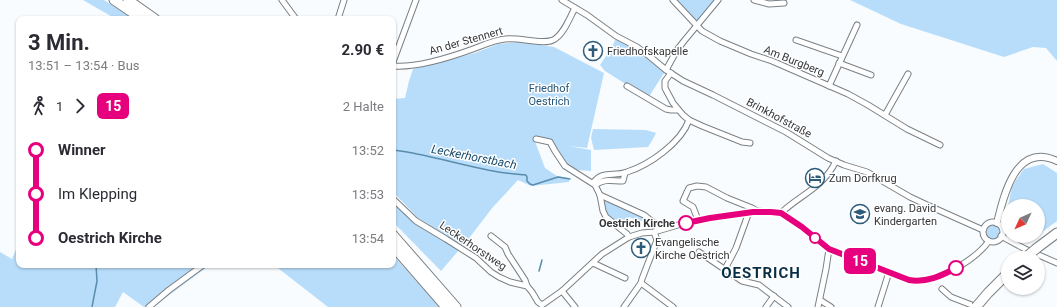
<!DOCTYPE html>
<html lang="de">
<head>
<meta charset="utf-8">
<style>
  :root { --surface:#fff; --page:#f2f2f3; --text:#2b2b33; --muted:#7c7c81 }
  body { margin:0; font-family:Roboto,sans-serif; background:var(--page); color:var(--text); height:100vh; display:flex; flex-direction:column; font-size:15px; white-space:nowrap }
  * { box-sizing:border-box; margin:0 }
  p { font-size:13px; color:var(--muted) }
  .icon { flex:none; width:22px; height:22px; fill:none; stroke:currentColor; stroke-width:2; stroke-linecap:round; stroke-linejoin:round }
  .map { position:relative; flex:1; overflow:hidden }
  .panel { position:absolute; left:16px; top:16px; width:380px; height:252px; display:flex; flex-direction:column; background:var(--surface); border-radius:8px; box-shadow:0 1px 3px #0004 }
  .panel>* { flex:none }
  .badge { padding:0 8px; border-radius:6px; font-size:14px; line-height:26px }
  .needle { width:26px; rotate:226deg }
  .tools { position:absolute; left:1001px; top:199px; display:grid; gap:8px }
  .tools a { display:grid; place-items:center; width:44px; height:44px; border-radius:50%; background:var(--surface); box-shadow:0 1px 3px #0004; font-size:20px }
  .map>.badge { position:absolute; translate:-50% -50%; box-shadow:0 0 0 2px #fff }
  .legs { display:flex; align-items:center; gap:6px; height:44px; padding:0 12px; font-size:13px }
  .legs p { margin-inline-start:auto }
  .overview { display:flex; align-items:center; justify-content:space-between; height:68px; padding:0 12px }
  h1 { font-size:22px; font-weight:700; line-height:30px }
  ul { padding:0 12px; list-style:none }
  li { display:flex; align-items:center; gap:14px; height:44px; font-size:15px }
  li i { display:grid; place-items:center; width:6px; height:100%; margin:0 5px; background:currentColor }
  li i::after { content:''; width:10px; height:10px; margin:-5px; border:3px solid; border-radius:50%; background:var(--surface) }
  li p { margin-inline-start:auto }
  li:first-child i { background:linear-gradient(#0000 50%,currentColor 0) }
  li:last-child i { background:linear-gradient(currentColor 50%,#0000 0) }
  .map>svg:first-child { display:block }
  .green { fill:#b8ddfa }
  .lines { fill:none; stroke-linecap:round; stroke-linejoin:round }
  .stream { stroke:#5b8cae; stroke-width:1.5 }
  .minor-casing { stroke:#7b8084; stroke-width:7 }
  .tertiary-casing { stroke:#7b8084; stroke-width:8 }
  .motorway-casing { stroke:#7b8084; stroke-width:11 }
  .minor { stroke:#fff; stroke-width:5 }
  .tertiary { stroke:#fff; stroke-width:6 }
  .motorway { stroke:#fff; stroke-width:9 }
  .motorway-bridge-casing { stroke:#7b8084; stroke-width:11; stroke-linecap:butt }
  .motorway-bridge { stroke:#fff; stroke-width:9 }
  .line-1-casing { stroke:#fff; stroke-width:9 }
  .line-1 { stroke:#e6007e; stroke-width:6 }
  .stop-1-dot { fill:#fff; stroke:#e6007e; stroke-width:2 }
  .labels { text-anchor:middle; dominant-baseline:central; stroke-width:3; stroke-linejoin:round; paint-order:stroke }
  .street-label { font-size:11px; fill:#343638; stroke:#fff }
  .poi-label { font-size:11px; fill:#343638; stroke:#fff; text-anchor:start }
  .park-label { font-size:11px; fill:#235678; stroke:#fff }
  .stop-label { font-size:11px; font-weight:bold; fill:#343638; stroke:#fff; text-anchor:end }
  .water-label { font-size:12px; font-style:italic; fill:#1a4e6f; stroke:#fff }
  .district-label { font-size:15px; font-weight:bold; letter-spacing:1px; fill:#072e45; stroke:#fff }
</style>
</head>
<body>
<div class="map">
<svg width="1057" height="307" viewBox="0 0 1057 307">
  <rect width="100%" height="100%" fill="#f8fcfe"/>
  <g class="green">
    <path d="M83,0H104L133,19H116Z"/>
    <path d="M674,0H718L696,25Z"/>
    <path d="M850,0H1057V61L1046,48L1033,47L1004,57L901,24Z"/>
    <path d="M617,36L666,70L648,98L605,71L600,65L612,47Z"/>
    <path d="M519,42L554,47L604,73L587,148L568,146L591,150V171L577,170L565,164L554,144L533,136L545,168L557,176L569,178V182L531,186L518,180L493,207L463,246L418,218L393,192V99L405,98L409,81L413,69L475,53L498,44Z"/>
    <path d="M593,129L646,130L656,133L653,139L648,147L594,150L591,138Z"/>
    <path d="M1043,164L1057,173V221L1038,235V206H1008L1012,186L1024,169Z"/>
    <path d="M604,200L642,217L643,221H637L630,217C625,219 626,225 625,230L606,215Z"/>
    <path d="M393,202L416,224L459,250L441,271L393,222Z"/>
    <circle cx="993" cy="232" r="7"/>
    <path d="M19,242V265H210L153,307H144L123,292L115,307H0V252L12,259Z"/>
    <path d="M393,255L439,307H328L274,265H393Z"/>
  </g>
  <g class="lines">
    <g class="stream">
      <path d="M393,150C401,151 409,152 417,154C453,161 489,173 526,175L527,177V181L530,184L533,185L558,177L570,179"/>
      <path d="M539,271L542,260"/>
      <path d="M92,307L97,281L96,265"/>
    </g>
    <g class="minor-casing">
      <g id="minor">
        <path d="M282,0L296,19"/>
        <path d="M562,0L587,15L616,36L637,47L648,55L666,70L683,81L713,95L786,132L828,158L844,165L867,172L910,197L927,205L983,230"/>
        <path d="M673,0L702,31L720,41L751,54L772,61L848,94L868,105L907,129L940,145"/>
        <path d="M754,0L769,4L784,3"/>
        <path d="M338,19L344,0"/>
        <path d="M796,40L842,56"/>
        <path d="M393,62L416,0"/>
        <path d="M839,63L871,75"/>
        <path d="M393,66C417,68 451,57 473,49C484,45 494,40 505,39C519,37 543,45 553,40C563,36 570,17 575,8"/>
        <path d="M666,70L677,50L684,41L718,0"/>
        <path d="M671,73L665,81V88L673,103L683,115L689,120L702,126L742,142L750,143"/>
        <path d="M627,86L666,109L671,110H678"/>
        <path d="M829,86L857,25"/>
        <path d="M885,115L908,74"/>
        <path d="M536,139L550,142L555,151L565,166L595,185L600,195L603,211L606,217L627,234L629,237"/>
        <path d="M593,183C603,170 613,177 627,172C649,165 681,143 689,120"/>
        <path d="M595,185C606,178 611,181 623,181L625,173"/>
        <path d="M600,195L644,215L654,223L659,230"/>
        <path d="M393,199L416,221L446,239L476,258L491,272L499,277L510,282L527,286L532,292L538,302L542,305"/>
        <path d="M781,213C801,194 823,188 836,161"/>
        <path d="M698,220L693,207L683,201L687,192L689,188L697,186L706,187L727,198L752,208L757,211"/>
        <circle cx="993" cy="232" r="10"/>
        <path d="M491,236L505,247L508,254L525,280L527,286"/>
        <path d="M1001,236L1025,249L1057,263"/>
        <path d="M699,252L742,281L759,285L788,307"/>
        <path d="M593,263L625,278"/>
        <path d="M725,269L736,248L749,212"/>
        <path d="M641,283L673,307"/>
        <path d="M942,289L951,297L977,307"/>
        <path d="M562,291L575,307"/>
        <path d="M820,300L831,307"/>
        <path d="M542,305L562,291L602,254L629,237L642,233L654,232L685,223L710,218L757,211L781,213L802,227L829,249L909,280C913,281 917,282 921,281C944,278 976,259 989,241"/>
        <path d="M149,307L169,290L203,265"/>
        <path d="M624,307L641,283L642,279L657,240L654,232"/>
        <path d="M766,307L774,296"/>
        <path d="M818,307L826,269L829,249"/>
        <path d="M878,307L889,272"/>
      </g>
    </g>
    <g class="tertiary-casing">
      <path id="tertiary" d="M997,223C1004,194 1016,142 1057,161"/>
    </g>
    <g class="motorway-casing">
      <g id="motorway">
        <path d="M114,0L142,19"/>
        <path d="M128,0L155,19"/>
        <path d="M393,235L456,307"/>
        <path d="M393,246L446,307"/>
        <path d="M1037,248L1057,233"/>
      </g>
    </g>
    <use href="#minor" class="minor"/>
    <use href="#tertiary" class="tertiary"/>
    <use href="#motorway" class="motorway"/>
    <g class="motorway-bridge-casing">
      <g id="motorway-bridge">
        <path d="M1025,258L1037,248"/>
        <path d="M976,307L988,293L1008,273"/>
      </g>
    </g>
    <use href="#motorway-bridge" class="motorway-bridge"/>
  </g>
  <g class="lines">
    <g class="line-1-casing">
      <path id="line-1" d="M686,223L710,218L753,212H771L781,213L802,227L829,249L909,280C926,283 941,276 956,268"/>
    </g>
    <use href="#line-1" class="line-1"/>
  </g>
  <defs>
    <g id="church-ring" transform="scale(1)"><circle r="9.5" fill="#fff" stroke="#2d5b7a" stroke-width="1.5"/><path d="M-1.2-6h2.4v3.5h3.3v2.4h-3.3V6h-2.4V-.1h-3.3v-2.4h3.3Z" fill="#2d5b7a"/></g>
    <g id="hotel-ring" transform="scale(1)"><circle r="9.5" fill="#fff" stroke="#2d5b7a" stroke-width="1.5"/><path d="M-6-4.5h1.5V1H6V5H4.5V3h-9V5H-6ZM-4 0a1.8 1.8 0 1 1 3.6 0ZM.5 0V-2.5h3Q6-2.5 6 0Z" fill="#2d5b7a"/></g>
    <g id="school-ring" transform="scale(1)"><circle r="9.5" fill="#fff" stroke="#2d5b7a" stroke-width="1.5"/><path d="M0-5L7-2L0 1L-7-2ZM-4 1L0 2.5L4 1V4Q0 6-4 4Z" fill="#2d5b7a"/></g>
  </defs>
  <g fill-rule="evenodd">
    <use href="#church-ring" x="593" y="51"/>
    <use href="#hotel-ring" x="815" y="178"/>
    <use href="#school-ring" x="860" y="214"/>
    <use href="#church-ring" x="641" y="248"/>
  </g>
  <g class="stop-1-dot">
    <circle cx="686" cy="223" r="7"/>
    <circle cx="815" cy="238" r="5"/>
    <circle cx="956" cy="268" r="7"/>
  </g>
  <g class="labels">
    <g class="street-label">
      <text transform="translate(466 41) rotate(-16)">An der Stennert</text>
      <text transform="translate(794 61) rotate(22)">Am Burgberg</text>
      <text transform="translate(779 118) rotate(28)">Brinkhofstraße</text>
      <text transform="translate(473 246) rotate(34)">Leckerhorstweg</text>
    </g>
    <g class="poi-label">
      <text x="607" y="51">Friedhofskapelle</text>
      <text x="829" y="178">Zum Dorfkrug</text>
      <text x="874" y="208">evang. David<tspan x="874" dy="13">Kindergarten</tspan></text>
      <text x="655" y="242">Evangelische<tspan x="655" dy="13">Kirche Oestrich</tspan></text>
    </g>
    <g class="park-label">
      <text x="549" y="88">Friedhof<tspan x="549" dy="13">Oestrich</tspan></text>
    </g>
    <g class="stop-label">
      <text x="675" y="223">Oestrich Kirche</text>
    </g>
    <g class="water-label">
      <text transform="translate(474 157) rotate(11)">Leckerhorstbach</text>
    </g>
    <g class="district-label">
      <text x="761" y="273">OESTRICH</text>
    </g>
  </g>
</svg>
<div class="tools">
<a><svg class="needle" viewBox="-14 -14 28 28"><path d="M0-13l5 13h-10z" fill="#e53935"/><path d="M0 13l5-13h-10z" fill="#7c7c81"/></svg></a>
<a><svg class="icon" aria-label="layers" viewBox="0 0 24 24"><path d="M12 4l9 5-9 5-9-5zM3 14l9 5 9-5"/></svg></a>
</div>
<b class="badge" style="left:860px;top:261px;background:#e6007e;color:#fff">15</b>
<section class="panel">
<div class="overview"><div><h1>3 Min.</h1><p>13:51 – 13:54 · Bus</p></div><b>2.90 €</b></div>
<div class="legs"><svg class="icon" aria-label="walk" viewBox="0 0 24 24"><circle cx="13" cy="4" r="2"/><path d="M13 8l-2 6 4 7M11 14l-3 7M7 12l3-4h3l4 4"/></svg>1<svg class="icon" aria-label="forward" viewBox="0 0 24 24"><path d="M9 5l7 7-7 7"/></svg><b class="badge" style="background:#e6007e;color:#fff">15</b><p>2 Halte</p></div>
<ul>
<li><i style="color:#e6007e"></i><b>Winner</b><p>13:52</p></li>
<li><i style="color:#e6007e"></i><span>Im Klepping</span><p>13:53</p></li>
<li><i style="color:#e6007e"></i><b>Oestrich Kirche</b><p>13:54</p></li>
</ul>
</section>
</div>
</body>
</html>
